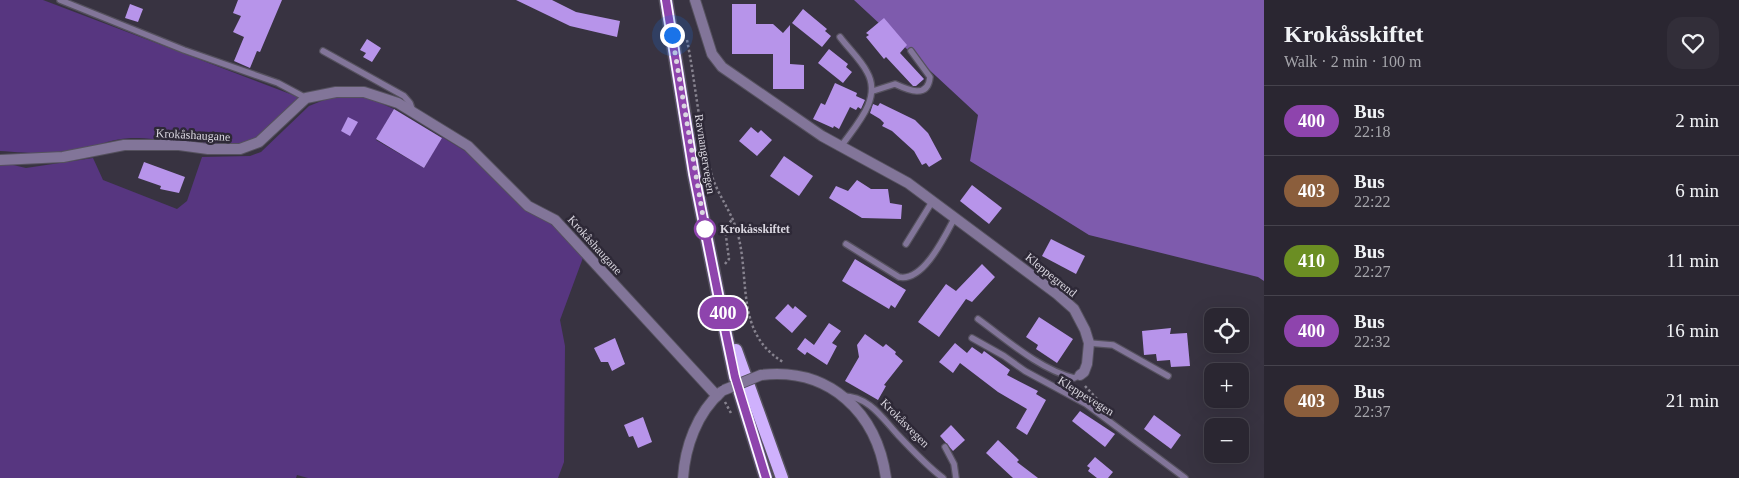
<!DOCTYPE html>
<html lang="en">
<head>
<meta charset="utf-8">
<style>
  :root { --surface:#2a2631; --page:#322e39; --text:#f1f3f6; --muted:#a5a5ab; --line:#46434d }
  body { margin:0; font-family:"Times New Roman",serif; background:var(--page); color:var(--text); height:100vh; display:flex; flex-direction:column; font-size:19px; white-space:nowrap }
  * { box-sizing:border-box; margin:0 }
  p { font-size:16px; color:var(--muted) }
  .icon { flex:none; width:28px; height:28px; fill:none; stroke:currentColor; stroke-width:2; stroke-linecap:round; stroke-linejoin:round }
  .map { position:relative; flex:1; overflow:hidden }
  .panel { display:flex; flex-direction:column; background:var(--surface); width:475px }
  .panel>* { flex:none }
  .badge { padding:0 10px; border-radius:16px; font-size:18px; line-height:32px }
  .fabs { position:absolute; left:1204px; top:308px; display:grid; gap:10px }
  .fabs a { display:grid; place-items:center; width:45px; height:45px; border-radius:10px; background:var(--surface); box-shadow:0 5px 20px #0002,0 0 0 1px var(--line); font-size:25px }
  .you { position:absolute; width:25px; height:25px; margin:-12px; border:4px solid #fff; border-radius:50%; background:#1a73e8; box-shadow:0 0 0 8px #1a73e833 }
  .map>.badge { position:absolute; translate:-50% -50%; box-shadow:0 0 0 2px #fff }
  .round { display:grid; place-items:center; flex:none; width:52px; height:52px; border-radius:15px; background:var(--page) }
  .overview { display:flex; align-items:center; justify-content:space-between; height:85px; padding:0 20px }
  h1 { font-size:24px; font-weight:700; line-height:38px }
  ul { padding:0; list-style:none }
  li { display:flex; align-items:center; gap:15px; height:70px; padding:0 20px; border-top:1px solid var(--line) }
  li div { flex:1 }
  li b { display:block; font-size:19px }
  li em { font-style:normal }
  li .badge { min-width:55px; font-weight:700; text-align:center }
  main { display:flex; flex:1; min-height:0 }
  .map>svg:first-child { display:block }
  .green { fill:#573680 }
  .forest { fill:#7e5bad }
  .building { fill:#b794ea }
  .lines { fill:none; stroke-linecap:round; stroke-linejoin:round }
  .service-casing { stroke:#55515e; stroke-width:8 }
  .minor-casing { stroke:#55515e; stroke-width:12 }
  .primary-casing { stroke:#55515e; stroke-width:15 }
  .path { stroke:#87838f; stroke-width:2.5; stroke-dasharray:2.5 2.5; stroke-linecap:butt }
  .service { stroke:#827599; stroke-width:5.5 }
  .minor { stroke:#827599; stroke-width:10 }
  .primary { stroke:#cfb1fd; stroke-width:12 }
  .minor-bridge-casing { stroke:#55515e; stroke-width:12; stroke-linecap:butt }
  .minor-bridge { stroke:#827599; stroke-width:10 }
  .line-casing { stroke:#fff; stroke-width:11 }
  .line { stroke:#8e44ad; stroke-width:8 }
  .walk { stroke:#dad7e0; stroke-width:5; stroke-dasharray:0 9 }
  .stop-dot { fill:#fff; stroke:#8e44ad; stroke-width:2.5 }
  .labels { text-anchor:middle; dominant-baseline:central; stroke-width:5; stroke-linejoin:round; paint-order:stroke }
  .street-label { font-size:12px; fill:#dad7e0; stroke:#2e2937 }
  .stop-label { font-size:12px; font-weight:bold; fill:#dad7e0; stroke:#2e2937; text-anchor:start }
</style>
</head>
<body>
<main>
<div class="map">
<svg width="1264" height="478" viewBox="0 0 1264 478">
  <rect width="100%" height="100%" fill="#383341"/>
  <g class="green">
    <path d="M0,0H43L298,97C286,112 268,138 249,144C223,152 163,137 131,138C108,139 94,148 72,152C54,156 20,152 0,151Z"/>
    <path d="M334,96L366,97L394,109L376,140L424,168L442,137L480,160L552,222L584,255L560,320L565,346L564,462L558,478H308L297,475L296,478H0V162L26,168L93,158L103,180L177,209L187,201L202,157L250,156L261,152L309,106Z"/>
  </g>
  <path class="forest" d="M854,0H1264V281L1258,277L1089,235L970,161L978,115Z"/>
  <g class="building">
    <path d="M238,0H282L260,52L257,51L250,68L234,61L244,37L233,32L241,16L233,13Z"/>
    <path d="M516,0H552L576,12L620,21L617,37L570,26Z"/>
    <path d="M130,4L143,9L138,22L125,18Z"/>
    <path d="M732,4H756V24H773L783,33L790,25V64L804,65V89H773V54H732Z"/>
    <path d="M803,9L827,29L825,31L831,36L822,47L792,23Z"/>
    <path d="M884,18L907,45L900,53L924,79L916,86H913L886,57L884,59L866,37L869,35L866,33Z"/>
    <path d="M367,39L381,48L372,62L363,57L366,53L360,50Z"/>
    <path d="M829,49L848,64L846,67L852,72L843,83L818,63Z"/>
    <path d="M835,83L857,93L856,96L865,100L861,109L858,107L856,110L850,107L839,129L834,126L833,128L813,119L821,103L825,105Z"/>
    <path d="M880,103L915,120L928,133L942,159L929,167L926,163L922,165L914,151L892,131L882,126L884,123L880,119L870,113L873,104L878,106Z"/>
    <path d="M394,109L442,138L424,168L376,139Z"/>
    <path d="M348,117L358,122L350,136L341,131Z"/>
    <path d="M751,127L758,133L761,130L772,140L757,156L739,141Z"/>
    <path d="M784,156L813,176L799,196L770,176Z"/>
    <path d="M144,162L185,177L179,193L160,189L161,186L138,178Z"/>
    <path d="M857,180L871,189H888L890,203L902,205L901,219L862,218L829,198L836,186L848,191Z"/>
    <path d="M972,185L1002,208L989,224L960,201Z"/>
    <path d="M1051,239L1085,256L1076,274L1042,256Z"/>
    <path d="M855,259L906,290L895,308L891,305L889,309L842,281Z"/>
    <path d="M982,264L995,277L972,302L966,299L939,337L918,322L946,284L956,291Z"/>
    <path d="M788,304L793,309L795,306L807,316L792,333L775,318Z"/>
    <path d="M1039,317L1073,339L1057,363L1036,349L1038,345L1026,337Z"/>
    <path d="M829,323L841,331L832,343L837,346L827,365L807,352L805,355L797,349L805,338L814,345Z"/>
    <path d="M1171,328L1170,334L1187,333L1190,366L1171,367L1170,360L1157,361L1156,354L1144,355L1142,331Z"/>
    <path d="M865,334L883,347L886,344L896,352L895,354L903,361L884,385L886,386L878,400L845,381L859,357L857,345Z"/>
    <path d="M615,338L625,364L612,371L608,362H601L594,348Z"/>
    <path d="M955,343L967,353L972,347L982,354L984,351L1010,370L1007,375L1038,391L1036,394L1046,400L1027,435L1016,428L1027,409L998,392L960,363L953,373L939,362Z"/>
    <path d="M1080,411L1115,434L1105,447L1072,421Z"/>
    <path d="M1154,415L1181,435L1171,449L1144,429Z"/>
    <path d="M643,417L652,442L638,448L633,436L629,437L624,425Z"/>
    <path d="M951,425L965,440L953,451L940,436Z"/>
    <path d="M998,440L1019,460L1017,462L1038,478H1013L986,453Z"/>
    <path d="M1095,457L1113,472L1108,478H1097L1088,471L1090,468L1087,466Z"/>
  </g>
  <g class="lines">
    <g class="service-casing">
      <g id="service">
        <path d="M60,0L184,50L278,83L306,98"/>
        <path d="M840,37C849,49 861,60 867,72C882,98 857,124 842,145"/>
        <path d="M323,51L404,96L410,103L413,112"/>
        <path d="M873,91L895,84C908,90 928,99 930,77L911,51"/>
        <path d="M846,244L899,277C923,282 944,238 954,219"/>
        <path d="M906,244L932,202"/>
        <path d="M978,319C1007,340 1039,369 1074,378L1080,375"/>
        <path d="M972,338L1004,356L1025,371L1086,404L1185,478"/>
        <path d="M1089,343L1113,345L1168,376"/>
        <path d="M843,396C869,396 883,419 898,435C912,450 927,466 943,478"/>
        <path d="M945,447L954,464L956,478"/>
      </g>
    </g>
    <g class="minor-casing">
      <g id="minor">
        <path d="M695,0L712,54L722,67L822,136L908,183L1057,294L1074,309L1085,330L1089,343L1087,364L1084,372L1080,375"/>
        <path d="M0,160L63,157L124,145H179L208,149H240L259,142L306,98L336,92H364L398,103L468,146L528,206L555,220L717,396"/>
        <path d="M761,375C830,367 877,413 886,478"/>
        <path d="M683,478C685,447 697,413 721,392"/>
      </g>
    </g>
    <g class="primary-casing">
      <g id="primary">
        <path d="M666,0L694,174L726,334L735,377L766,478"/>
        <path d="M736,350L782,478"/>
      </g>
    </g>
    <g class="path">
      <path d="M687,40C696,85 699,132 712,176C718,195 731,211 737,231C751,279 734,332 783,362"/>
      <path d="M725,264L729,259L725,229L733,218"/>
      <path d="M1085,386L1098,400"/>
      <path d="M725,402L732,415"/>
    </g>
    <use href="#service" class="service"/>
    <use href="#minor" class="minor"/>
    <use href="#primary" class="primary"/>
    <g class="minor-bridge-casing">
      <path id="minor-bridge" d="M724,390L761,375"/>
    </g>
    <use href="#minor-bridge" class="minor-bridge"/>
  </g>
  <g class="lines">
    <g class="line-casing">
      <path id="line" d="M666,0L694,174L726,334L735,377L766,478"/>
    </g>
    <use href="#line" class="line"/>
    <path class="walk" d="M672,35L706,234L705,229"/>
  </g>
  <circle class="stop-dot" cx="705" cy="229" r="10"/>
  <g class="labels">
    <g class="street-label">
      <text transform="translate(193 135) rotate(3)">Krokåshaugane</text>
      <text transform="translate(705 154) rotate(81)">Ravnangervegen</text>
      <text transform="translate(595 245) rotate(48)">Krokåshaugane</text>
      <text transform="translate(1051 275) rotate(39)">Kleppegrend</text>
      <text transform="translate(1086 396) rotate(32)">Kleppevegen</text>
      <text transform="translate(905 423) rotate(45)">Krokåsvegen</text>
    </g>
    <g class="stop-label">
      <text x="720" y="229">Krokåsskiftet</text>
    </g>
  </g>
</svg>
<div class="fabs">
<a><svg class="icon" aria-label="locate" viewBox="0 0 24 24"><circle cx="12" cy="12" r="6"/><path d="M12 2v4M12 18v4M2 12h4M18 12h4"/></svg></a>
<a>+</a>
<a>−</a>
</div>
<div class="you" style="left:672px;top:35px"></div>
<b class="badge" style="left:723px;top:313px;background:#8e44ad;color:#fff">400</b>
</div>
<section class="panel">
<div class="overview"><div><h1>Krokåsskiftet</h1><p>Walk · 2 min · 100 m</p></div><a class="round"><svg class="icon" aria-label="heart" viewBox="0 0 24 24"><path d="M12 20l-8-8c-3-5 5-10 8-4 3-6 11-1 8 4z"/></svg></a></div>
<ul>
<li><span class="badge" style="background:#8e44ad;color:#fff">400</span><div><b>Bus</b><p>22:18</p></div><em>2 min</em></li>
<li><span class="badge" style="background:#8b5e3c;color:#fff">403</span><div><b>Bus</b><p>22:22</p></div><em>6 min</em></li>
<li><span class="badge" style="background:#6b8e23;color:#fff">410</span><div><b>Bus</b><p>22:27</p></div><em>11 min</em></li>
<li><span class="badge" style="background:#8e44ad;color:#fff">400</span><div><b>Bus</b><p>22:32</p></div><em>16 min</em></li>
<li><span class="badge" style="background:#8b5e3c;color:#fff">403</span><div><b>Bus</b><p>22:37</p></div><em>21 min</em></li>
</ul>
</section>
</main>
</body>
</html>
